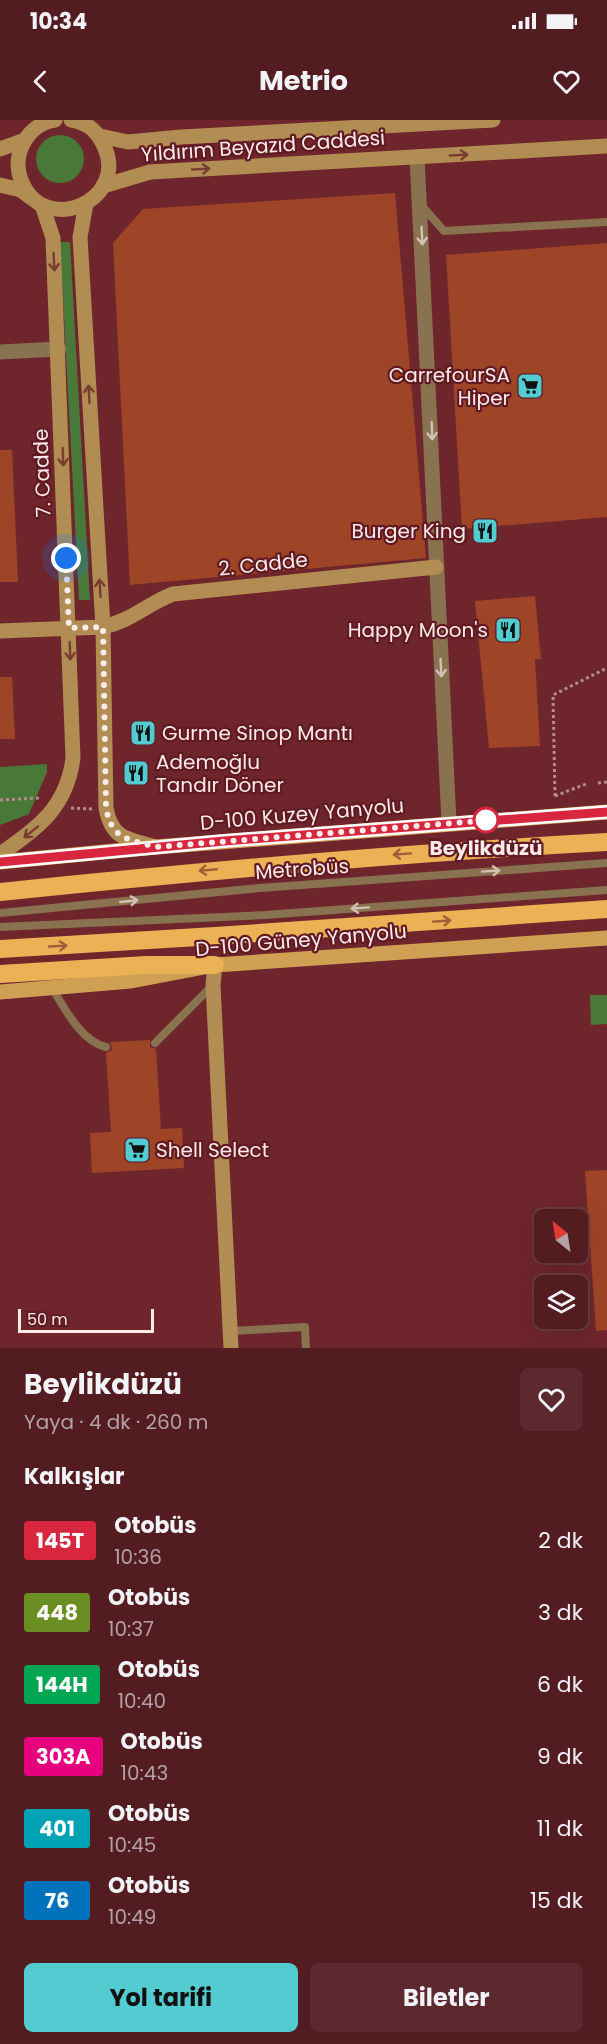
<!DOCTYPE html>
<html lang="tr">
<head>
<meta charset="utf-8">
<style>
  :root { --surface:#521c21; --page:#5c292e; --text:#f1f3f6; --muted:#b5a1a5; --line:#683a3f; --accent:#52ccd0 }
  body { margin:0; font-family:Poppins,sans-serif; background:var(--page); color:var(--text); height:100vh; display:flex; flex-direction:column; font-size:22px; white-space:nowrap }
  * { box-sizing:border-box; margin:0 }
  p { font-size:20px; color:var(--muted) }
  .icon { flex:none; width:33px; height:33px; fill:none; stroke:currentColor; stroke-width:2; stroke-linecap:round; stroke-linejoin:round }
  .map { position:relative; height:1228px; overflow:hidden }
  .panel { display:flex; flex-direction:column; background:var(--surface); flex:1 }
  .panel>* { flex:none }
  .badge { padding:0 12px; border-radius:4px; font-size:21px; line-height:39px }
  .needle { width:39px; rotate:330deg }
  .controls { position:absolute; left:534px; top:1089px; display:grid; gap:12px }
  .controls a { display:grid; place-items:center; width:54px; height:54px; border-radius:9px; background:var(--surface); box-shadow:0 6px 24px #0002,0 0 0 2px var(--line); font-size:30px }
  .scale { position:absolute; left:18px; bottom:15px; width:136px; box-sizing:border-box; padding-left:6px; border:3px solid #fdeaea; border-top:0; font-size:16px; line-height:21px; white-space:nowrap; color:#fdeaea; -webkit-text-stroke:4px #611a22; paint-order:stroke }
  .you { position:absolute; width:30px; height:30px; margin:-15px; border:4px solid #fff; border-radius:50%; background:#1a73e8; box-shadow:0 0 0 9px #1a73e833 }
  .map>.badge { position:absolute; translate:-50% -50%; box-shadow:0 0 0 3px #fff }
  h2 { padding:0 24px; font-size:22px; line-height:54px }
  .round { display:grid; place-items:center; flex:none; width:63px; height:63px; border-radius:9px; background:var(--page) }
  .head { display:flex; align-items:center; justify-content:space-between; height:102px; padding:0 24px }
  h1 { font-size:28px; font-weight:700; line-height:45px }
  .button { display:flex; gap:12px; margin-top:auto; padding:12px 24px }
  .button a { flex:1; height:69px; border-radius:9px; background:var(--accent); color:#111; font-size:24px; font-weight:700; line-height:69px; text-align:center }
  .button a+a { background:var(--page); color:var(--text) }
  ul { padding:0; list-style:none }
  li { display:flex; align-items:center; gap:18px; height:72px; padding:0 24px }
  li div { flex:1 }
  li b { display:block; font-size:22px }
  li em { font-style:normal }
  li .badge { min-width:66px; font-weight:700; text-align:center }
  .status { display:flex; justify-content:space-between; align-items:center; height:42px; padding:0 30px; background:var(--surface); direction:ltr }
  .status svg { height:16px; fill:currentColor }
  header { display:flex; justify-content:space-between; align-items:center; height:78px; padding:0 24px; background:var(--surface); font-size:27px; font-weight:700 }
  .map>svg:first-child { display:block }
  .green { fill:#497939 }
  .building { fill:#9f4527 }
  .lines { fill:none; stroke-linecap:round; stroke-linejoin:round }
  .path { stroke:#b78a8d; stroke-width:3; stroke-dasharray:3 3; stroke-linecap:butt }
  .lane { stroke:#89724f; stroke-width:8 }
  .street { stroke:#89724f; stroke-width:15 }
  .secondary { stroke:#b18d53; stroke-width:15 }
  .primary { stroke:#cfa054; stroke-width:15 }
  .highway { stroke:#eab254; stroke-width:18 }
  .oneway { stroke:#793c31 }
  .oneway2 { stroke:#d4c0b4 }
  .oneway3 { stroke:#9f5e38 }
  .line-casing { stroke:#fff; stroke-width:14 }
  .line { stroke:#d7263d; stroke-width:9 }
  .walk { stroke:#fdeaea; stroke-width:6; stroke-dasharray:0 10.8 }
  .stop-dot { fill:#fff; stroke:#d7263d; stroke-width:3 }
  .labels { text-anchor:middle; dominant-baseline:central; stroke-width:4.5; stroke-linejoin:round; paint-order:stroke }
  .street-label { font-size:20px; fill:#fdeaea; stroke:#611a22 }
  .poi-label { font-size:20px; fill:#fdeaea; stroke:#611a22; text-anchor:end }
  .stop-label { font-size:20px; font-weight:bold; fill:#fdeaea; stroke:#611a22 }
</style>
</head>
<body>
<div class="status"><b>10:34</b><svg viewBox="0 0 49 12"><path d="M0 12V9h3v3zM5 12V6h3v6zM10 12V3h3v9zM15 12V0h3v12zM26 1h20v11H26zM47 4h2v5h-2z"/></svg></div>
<header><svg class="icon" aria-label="back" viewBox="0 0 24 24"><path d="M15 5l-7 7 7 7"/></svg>Metrio<svg class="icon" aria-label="heart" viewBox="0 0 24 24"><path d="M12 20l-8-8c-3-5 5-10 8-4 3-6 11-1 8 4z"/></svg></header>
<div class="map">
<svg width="607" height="1228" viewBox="0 0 607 1228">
  <rect width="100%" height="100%" fill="#6e262c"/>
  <g class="green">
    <circle cx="60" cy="39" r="24"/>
    <path d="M60,122H70L90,480H79Z"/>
    <path d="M47,644V652L29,694L0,705V647Z"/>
    <path d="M590,875H607V904L591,905Z"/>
  </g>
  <g class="building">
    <path d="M395,73L426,438L130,465L113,123L143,89Z"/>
    <path d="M607,123V397L462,409L446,135Z"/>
    <path d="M0,330H12L18,462H0Z"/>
    <path d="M535,476L541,539H535L540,626L489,628L475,481Z"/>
    <path d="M0,557H12L15,619H0Z"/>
    <path d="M150,920V927L156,929L161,1009L182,1008L184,1048L92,1053L90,1013L111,1012L106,933L112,930L110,922Z"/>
    <path d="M607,1050V1210L596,1211L585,1051Z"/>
  </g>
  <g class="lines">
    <g class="path">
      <path d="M598,663L607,662"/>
      <path d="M555,676L553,575L607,548"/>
      <path d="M555,676L586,664"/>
      <path d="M0,680L40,678"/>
      <path d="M71,688L92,689"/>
    </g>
    <g class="lane">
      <path d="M421,85L444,111L607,102"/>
      <path d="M0,793L260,768L607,743"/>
      <path d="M0,807L265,795L607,770"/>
      <path d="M52,868C65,889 81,921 106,927"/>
      <path d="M155,923L213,865"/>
      <path d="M231,1211L305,1207L306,1228"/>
    </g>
    <g class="street">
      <path d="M417,37L449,703"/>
      <path d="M0,232L59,229"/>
    </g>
    <g class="secondary">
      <path d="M55,0C28,4 11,34 21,60C43,119 132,80 103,24C97,11 86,2 71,0"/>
      <path d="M100,16L128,22L181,17L493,0"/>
      <path d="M0,29L25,20"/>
      <path d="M0,65L21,70L30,77"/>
      <path d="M103,66L150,52L607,26"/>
      <path d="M86,84L80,117L103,507L106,688C112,720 128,719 156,727"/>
      <path d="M0,511L103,507C131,501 147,484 173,474L436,447"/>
      <path d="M0,734C39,708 67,686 73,638L53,118L42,85"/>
      <path d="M215,845L213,865L231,1228"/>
    </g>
    <g class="primary">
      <path d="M0,742L156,727L607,692"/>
      <path d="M0,872L131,861L215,845L607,818"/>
    </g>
    <g class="highway">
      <path d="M0,772C202,751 404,733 607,722"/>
      <path d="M0,829L215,816L607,789"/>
      <path d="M0,854L146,845H215"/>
    </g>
  </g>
  <defs><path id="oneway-shaft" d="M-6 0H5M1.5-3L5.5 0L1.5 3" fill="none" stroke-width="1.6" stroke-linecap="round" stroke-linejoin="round" transform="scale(1.5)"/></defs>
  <g class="oneway">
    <use href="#oneway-shaft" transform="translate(459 35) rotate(-3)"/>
    <use href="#oneway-shaft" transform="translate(201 49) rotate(-3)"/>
    <use href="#oneway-shaft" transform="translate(54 142) rotate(87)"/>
    <use href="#oneway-shaft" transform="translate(89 274) rotate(-93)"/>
    <use href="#oneway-shaft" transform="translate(63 337) rotate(88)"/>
    <use href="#oneway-shaft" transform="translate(100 468) rotate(-93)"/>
    <use href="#oneway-shaft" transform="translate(70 531) rotate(88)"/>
    <use href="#oneway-shaft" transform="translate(31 712) rotate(141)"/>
  </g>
  <g class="oneway2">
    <use href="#oneway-shaft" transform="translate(422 116) rotate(87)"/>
    <use href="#oneway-shaft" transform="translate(432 311) rotate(88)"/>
    <use href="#oneway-shaft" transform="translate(441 548) rotate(87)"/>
    <use href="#oneway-shaft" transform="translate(491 751) rotate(-4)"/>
    <use href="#oneway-shaft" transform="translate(129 781) rotate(-6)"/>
    <use href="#oneway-shaft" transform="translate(360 788) rotate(176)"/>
  </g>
  <g class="oneway3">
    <use href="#oneway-shaft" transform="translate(402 734) rotate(176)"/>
    <use href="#oneway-shaft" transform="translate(208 750) rotate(175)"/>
    <use href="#oneway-shaft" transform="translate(442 801) rotate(-4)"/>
    <use href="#oneway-shaft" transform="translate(58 826) rotate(-3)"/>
  </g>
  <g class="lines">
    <g class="line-casing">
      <path id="line" d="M0,742L224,721L607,692"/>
    </g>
    <use href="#line" class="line"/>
    <path class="walk" d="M66,438L69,508L103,507L106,688C112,720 128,719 156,727L492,700H486"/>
  </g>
  <defs>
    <g id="supermarket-square" transform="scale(1.35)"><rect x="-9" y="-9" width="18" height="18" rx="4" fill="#52ccd0" stroke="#611a22"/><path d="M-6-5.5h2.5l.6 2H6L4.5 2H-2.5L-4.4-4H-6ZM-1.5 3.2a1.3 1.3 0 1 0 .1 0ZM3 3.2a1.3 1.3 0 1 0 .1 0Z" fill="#111"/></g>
    <g id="restaurant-square" transform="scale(1.35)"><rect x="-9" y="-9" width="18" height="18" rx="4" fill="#52ccd0" stroke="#611a22"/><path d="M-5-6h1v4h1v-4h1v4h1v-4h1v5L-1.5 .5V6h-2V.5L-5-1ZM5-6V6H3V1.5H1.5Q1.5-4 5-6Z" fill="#111"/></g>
  </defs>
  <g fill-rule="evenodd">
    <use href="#supermarket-square" x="530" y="266"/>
    <use href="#restaurant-square" x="485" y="411"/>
    <use href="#restaurant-square" x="508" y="510"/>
    <use href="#restaurant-square" x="143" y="613"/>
    <use href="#restaurant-square" x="136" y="653"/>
    <use href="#supermarket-square" x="137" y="1030"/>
  </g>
  <circle class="stop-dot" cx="486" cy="700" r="12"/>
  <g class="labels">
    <g class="street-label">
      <text transform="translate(263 26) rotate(-4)">Yıldırım Beyazıd Caddesi</text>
      <text transform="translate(42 353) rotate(-92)">7. Cadde</text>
      <text transform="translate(263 444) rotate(-6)">2. Cadde</text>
      <text transform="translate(302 694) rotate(-5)">D-100 Kuzey Yanyolu</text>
      <text transform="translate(302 749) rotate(-4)">Metrobüs</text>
      <text transform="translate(301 820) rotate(-5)">D-100 Güney Yanyolu</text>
    </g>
    <g class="poi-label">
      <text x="510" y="255">CarrefourSA<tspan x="510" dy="23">Hiper</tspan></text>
      <text x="466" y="411">Burger King</text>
      <text x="488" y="510">Happy Moon's</text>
      <text x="162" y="613" text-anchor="start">Gurme Sinop Mantı</text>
      <text x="156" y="642" text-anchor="start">Ademoğlu<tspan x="156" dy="23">Tandır Döner</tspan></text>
      <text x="156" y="1030" text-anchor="start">Shell Select</text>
    </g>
    <g class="stop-label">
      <text x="486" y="728">Beylikdüzü</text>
    </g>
  </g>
</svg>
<div class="controls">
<a><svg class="needle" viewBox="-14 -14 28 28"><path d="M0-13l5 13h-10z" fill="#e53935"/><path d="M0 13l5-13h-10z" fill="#b5a1a5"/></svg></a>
<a><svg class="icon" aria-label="layers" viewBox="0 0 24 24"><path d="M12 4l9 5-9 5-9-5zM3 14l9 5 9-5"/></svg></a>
</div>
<div class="scale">50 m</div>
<div class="you" style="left:66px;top:438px"></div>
</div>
<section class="panel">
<div class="head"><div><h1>Beylikdüzü</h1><p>Yaya · 4 dk · 260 m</p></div><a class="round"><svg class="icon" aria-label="heart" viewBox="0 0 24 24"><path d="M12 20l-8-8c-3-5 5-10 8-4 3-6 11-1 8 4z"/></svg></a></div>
<h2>Kalkışlar</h2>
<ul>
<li><span class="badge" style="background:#d7263d;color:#fff">145T</span><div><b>Otobüs</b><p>10:36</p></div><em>2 dk</em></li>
<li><span class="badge" style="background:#6b8e23;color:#fff">448</span><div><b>Otobüs</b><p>10:37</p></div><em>3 dk</em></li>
<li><span class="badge" style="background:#00a651;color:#fff">144H</span><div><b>Otobüs</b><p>10:40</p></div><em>6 dk</em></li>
<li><span class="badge" style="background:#e6007e;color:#fff">303A</span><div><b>Otobüs</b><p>10:43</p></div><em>9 dk</em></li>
<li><span class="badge" style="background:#00a3b4;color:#fff">401</span><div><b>Otobüs</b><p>10:45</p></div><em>11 dk</em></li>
<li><span class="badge" style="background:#0072bc;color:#fff">76</span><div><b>Otobüs</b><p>10:49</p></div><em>15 dk</em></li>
</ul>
<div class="button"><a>Yol tarifi</a><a>Biletler</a></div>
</section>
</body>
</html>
